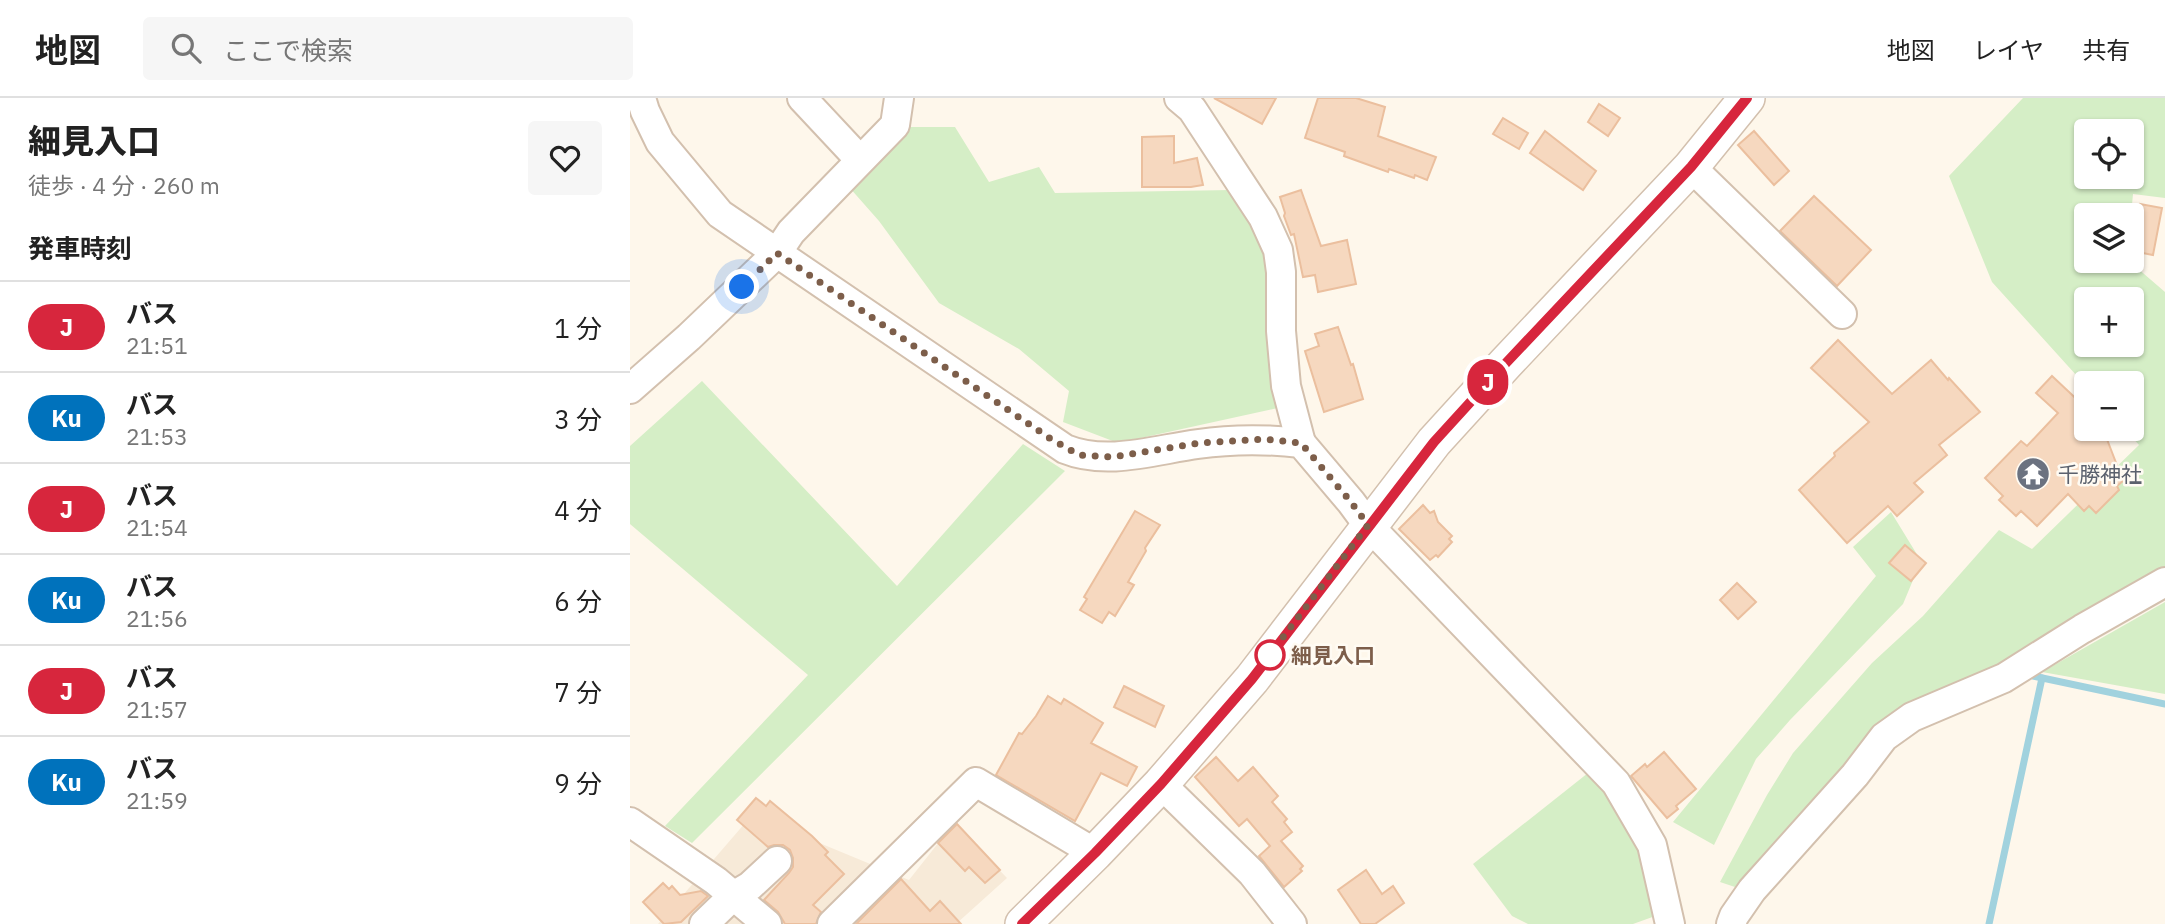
<!DOCTYPE html>
<html lang="ja">
<head>
<meta charset="utf-8">
<style>
  :root { --surface:#fff; --page:#f6f6f6; --text:#222; --muted:#767676; --line:#e0e0e0 }
  body { margin:0; font-family:"IBM Plex Sans","Noto Sans JP",sans-serif; background:var(--page); color:var(--text); height:100vh; display:flex; flex-direction:column; font-size:26px; white-space:nowrap }
  * { box-sizing:border-box; margin:0 }
  p { font-size:23px; color:var(--muted) }
  .icon { flex:none; width:38px; height:38px; fill:none; stroke:currentColor; stroke-width:2; stroke-linecap:round; stroke-linejoin:round }
  .map { position:relative; flex:1; overflow:hidden }
  .sheet { display:flex; flex-direction:column; background:var(--surface); width:630px }
  .sheet>* { flex:none }
  .badge { padding:0 14px; border-radius:23px; font-size:24px; line-height:46px }
  .controls { position:absolute; left:1444px; top:21px; display:grid; gap:14px }
  .controls a { display:grid; place-items:center; width:70px; height:70px; border-radius:7px; background:var(--surface); box-shadow:0 2px 5px #0004; font-size:35px }
  .you { position:absolute; width:35px; height:35px; margin:-18px; border:5px solid #fff; border-radius:50%; background:#1a73e8; box-shadow:0 0 0 10px #1a73e833 }
  .map>.badge { position:absolute; translate:-50% -50%; box-shadow:0 0 0 4px #fff }
  h2 { padding:0 28px; font-size:26px; line-height:63px }
  .round { display:grid; place-items:center; flex:none; width:74px; height:74px; border-radius:7px; background:var(--page) }
  .headline { display:flex; align-items:center; justify-content:space-between; height:119px; padding:0 28px }
  h1 { font-size:33px; font-weight:800; line-height:52px }
  ul { padding:0; list-style:none }
  li { display:flex; align-items:center; gap:21px; height:91px; padding:0 28px; border-top:2px solid var(--line) }
  li div { flex:1 }
  li b { display:block; font-size:26px }
  li em { font-style:normal }
  li .badge { min-width:77px; font-weight:700; text-align:center }
  header { display:flex; align-items:center; gap:42px; box-sizing:border-box; height:98px; padding:0 35px; background:var(--surface); border-bottom:2px solid var(--line) }
  header strong { font-size:33px }
  nav { display:flex; gap:38px; margin-inline-start:auto; font-size:24px }
  .search { width:490px; height:63px; background:var(--page); display:flex; align-items:center; gap:18px; box-sizing:border-box; padding:0 24px; border-radius:7px; color:var(--muted); font-size:26px }
  main { display:flex; flex:1; min-height:0 }
  .map>svg:first-child { display:block }
  .residential { fill:#f7ead8 }
  .green { fill:#d5eec6; fill-rule:evenodd }
  .lines { fill:none; stroke-linecap:round; stroke-linejoin:round }
  .stream { stroke:#a1d2de; stroke-width:7 }
  .building { fill:#f6d8bf; stroke:#ebbf9e; stroke-width:2 }
  .minor-casing { stroke:#d3c0ae; stroke-width:32 }
  .tertiary-casing { stroke:#d3c0ae; stroke-width:38 }
  .minor { stroke:#fff; stroke-width:28 }
  .tertiary { stroke:#fff; stroke-width:35 }
  .line-casing { stroke:#fff; stroke-width:16 }
  .line { stroke:#d7263d; stroke-width:10 }
  .walk { stroke:#7d5e4a; stroke-width:7; stroke-dasharray:0 12.6 }
  .stop-dot { fill:#fff; stroke:#d7263d; stroke-width:3.5 }
  .labels { text-anchor:middle; dominant-baseline:central; stroke-width:5; stroke-linejoin:round; paint-order:stroke }
  .worship-label { font-size:21px; fill:#5b616d; stroke:#fffbf3; text-anchor:start }
  .stop-label { font-size:21px; font-weight:bold; fill:#7d5e4a; stroke:#fffbf3; text-anchor:start }
</style>
</head>
<body>
<header>
<strong>地図</strong>
<div class="search"><svg class="icon" aria-label="search" viewBox="0 0 24 24"><circle cx="10" cy="10" r="6"/><path d="M15 15l6 6"/></svg>ここで検索</div>
<nav><a>地図</a><a>レイヤ</a><a>共有</a></nav>
</header>
<main>
<section class="sheet">
<div class="headline"><div><h1>細見入口</h1><p>徒歩 · 4 分 · 260 m</p></div><a class="round"><svg class="icon" aria-label="heart" viewBox="0 0 24 24"><path d="M12 20l-8-8c-3-5 5-10 8-4 3-6 11-1 8 4z"/></svg></a></div>
<h2>発車時刻</h2>
<ul>
<li><span class="badge" style="background:#d7263d;color:#fff">J</span><div><b>バス</b><p>21:51</p></div><em>1 分</em></li>
<li><span class="badge" style="background:#0072bc;color:#fff">Ku</span><div><b>バス</b><p>21:53</p></div><em>3 分</em></li>
<li><span class="badge" style="background:#d7263d;color:#fff">J</span><div><b>バス</b><p>21:54</p></div><em>4 分</em></li>
<li><span class="badge" style="background:#0072bc;color:#fff">Ku</span><div><b>バス</b><p>21:56</p></div><em>6 分</em></li>
<li><span class="badge" style="background:#d7263d;color:#fff">J</span><div><b>バス</b><p>21:57</p></div><em>7 分</em></li>
<li><span class="badge" style="background:#0072bc;color:#fff">Ku</span><div><b>バス</b><p>21:59</p></div><em>9 分</em></li>
</ul>
</section>
<div class="map">
<svg width="1535" height="826" viewBox="0 0 1535 826">
  <rect width="100%" height="100%" fill="#fef7eb"/>
  <path class="residential" d="M122,717L279,782L324,725L377,780L326,826H28Z"/>
  <g class="green">
    <path d="M1393,0H1535V100L1503,96L1501,117H1456V163H1499L1535,194V473L1377,570L1293,606L1111,791L1090,784L1137,697L1163,655L1242,565L1293,518L1369,432L1402,451L1509,347L1495,331H1502V285H1456V288L1362,184L1319,78ZM1456,33H1502V79H1456ZM1456,201H1502V247H1456Z"/>
    <path d="M273,29H325L359,84L409,69L425,95L601,92L630,134L644,168L652,309L488,345L433,324L439,293L389,251L309,205L249,123L219,89Z"/>
    <path d="M72,283L267,488L393,346L435,373L62,745L35,728L178,577L0,426V348Z"/>
    <path d="M1261,414L1291,463L1273,506L1160,622L1126,661L1084,747L1043,724L1246,478L1223,449Z"/>
    <path d="M1535,504V596L1412,574Z"/>
    <path d="M958,675L980,692L1010,744L1028,817L1003,826H898L882,818L843,766Z"/>
  </g>
  <g class="lines">
    <g class="stream">
      <path d="M1403,578L1535,606"/>
      <path d="M1359,826L1412,580"/>
    </g>
  </g>
  <g class="building">
    <path d="M584,0H646L632,26Z"/>
    <path d="M688,0H726L755,9L748,38L806,59L797,82L785,77L784,80L759,71L758,74L714,58L715,54L675,40Z"/>
    <path d="M969,6L990,20L978,38L958,24Z"/>
    <path d="M873,20L898,35L889,51L863,36Z"/>
    <path d="M915,33L966,73L953,92L900,55Z"/>
    <path d="M1124,33L1159,73L1144,87L1108,47Z"/>
    <path d="M544,38V65L567,60L573,87L561,89H512V39Z"/>
    <path d="M671,92L691,148L717,142L726,186L688,194L685,177L673,179L664,136L661,137L654,118L655,115L650,99Z"/>
    <path d="M1184,98L1241,152L1207,188L1150,133Z"/>
    <path d="M1510,106L1532,110L1523,157L1502,153Z"/>
    <path d="M708,229L721,267L723,266L733,301L694,314L675,253L689,248L685,236Z"/>
    <path d="M1208,242L1262,296L1301,262L1318,282L1319,280L1350,314L1309,347L1317,357L1284,385L1293,394L1267,418L1258,408L1217,445L1169,392L1205,358L1204,355L1239,324L1181,270Z"/>
    <path d="M1422,278L1456,310V331H1473L1493,383L1487,388L1489,392L1466,415L1459,408L1454,413L1438,396L1407,428L1391,413L1386,418L1369,402L1373,398L1355,380L1391,343L1397,348L1428,315L1406,295Z"/>
    <path d="M793,407L800,415L804,413L808,424L822,438L819,441L822,444L808,459L806,457L800,462L769,431Z"/>
    <path d="M505,413L530,427L515,450L516,453L498,484L504,487L485,518L479,514L472,525L450,512L457,501L454,499Z"/>
    <path d="M1275,447L1296,465L1281,483L1259,465Z"/>
    <path d="M1107,485L1126,504L1108,521L1090,502Z"/>
    <path d="M494,588L534,608L525,629L484,609Z"/>
    <path d="M418,598L431,606L434,601L473,625L461,645L507,669L497,688L471,675L445,723L366,677L389,635L392,636L406,618Z"/>
    <path d="M1034,654L1066,691L1046,708L1048,711L1037,720L1001,678L1015,666L1017,669Z"/>
    <path d="M586,659L608,683L623,669L648,698L642,704L657,721L654,724L662,734L651,743L673,768L670,771L672,773L654,789L629,758L640,748L617,721L609,728L565,679Z"/>
    <path d="M126,700L136,708L140,703L182,738L198,754L195,757L214,776L183,807L191,814L186,826H155L148,814L134,802L159,775L163,769V760L160,752L153,747H144L138,749L107,722Z"/>
    <path d="M327,726L370,772L355,785L339,769L335,773L308,745Z"/>
    <path d="M736,772L752,796L763,788L774,805L745,826H731L708,792Z"/>
    <path d="M271,781L300,813L310,803L331,826H226Z"/>
    <path d="M33,785L39,791L42,788L50,797L71,793L78,798L51,824L34,826L13,804Z"/>
  </g>
  <g class="lines">
    <g class="minor-casing">
      <g id="minor">
        <path d="M11,0L15,13L30,44L90,116L435,351C477,368 524,352 568,346C602,341 636,341 671,345L721,404L738,427L986,685L1022,747L1040,826"/>
        <path d="M172,0L230,62"/>
        <path d="M549,0L562,11L633,119L648,152L651,174V233L656,288L671,345"/>
        <path d="M1061,69L1212,216"/>
        <path d="M0,291L59,239L147,155L161,134L265,27L269,0"/>
        <path d="M531,686L622,775L662,826"/>
        <path d="M0,724L86,783L137,826"/>
        <path d="M74,826L103,798L120,788L147,763"/>
        <path d="M202,826L346,684L465,755"/>
        <path d="M1101,826L1104,818L1122,792L1225,677L1254,639L1282,619L1374,580L1452,531L1535,484"/>
      </g>
    </g>
    <g class="tertiary-casing">
      <path id="tertiary" d="M393,826L465,755L531,686L622,581L804,344L876,265L1061,69L1117,0"/>
    </g>
    <use href="#minor" class="minor"/>
    <use href="#tertiary" class="tertiary"/>
  </g>
  <g class="lines">
    <g class="line-casing">
      <path id="line" d="M392,826L465,755L531,686L622,581L804,344L876,265L1061,69L1117,0"/>
    </g>
    <use href="#line" class="line"/>
    <path class="walk" d="M112,189L147,155L421,341L449,357L483,359L570,345L634,341L671,345L721,404L738,427L638,559L640,557"/>
  </g>
  <defs>
    <g id="temple-disc" transform="scale(1.75)"><circle r="9.5" fill="#6b7280" stroke="#fffbf3"/><path d="M0-6L5-2H3V0L6.5 2.5H4V6H1.5V3h-3V6H-4V2.5H-6.5L-3 0V-2H-5Z" fill="#fff"/></g>
  </defs>
  <g fill-rule="evenodd">
    <use href="#temple-disc" x="1403" y="376"/>
  </g>
  <circle class="stop-dot" cx="640" cy="557" r="14"/>
  <g class="labels">
    <g class="worship-label">
      <text x="1428" y="376">千勝神社</text>
    </g>
    <g class="stop-label">
      <text x="661" y="557">細見入口</text>
    </g>
  </g>
</svg>
<div class="controls">
<a><svg class="icon" aria-label="locate" viewBox="0 0 24 24"><circle cx="12" cy="12" r="6"/><path d="M12 2v4M12 18v4M2 12h4M18 12h4"/></svg></a>
<a><svg class="icon" aria-label="layers" viewBox="0 0 24 24"><path d="M12 4l9 5-9 5-9-5zM3 14l9 5 9-5"/></svg></a>
<a>+</a>
<a>−</a>
</div>
<div class="you" style="left:112px;top:189px"></div>
<b class="badge" style="left:858px;top:284px;background:#d7263d;color:#fff">J</b>
</div>
</main>
</body>
</html>
